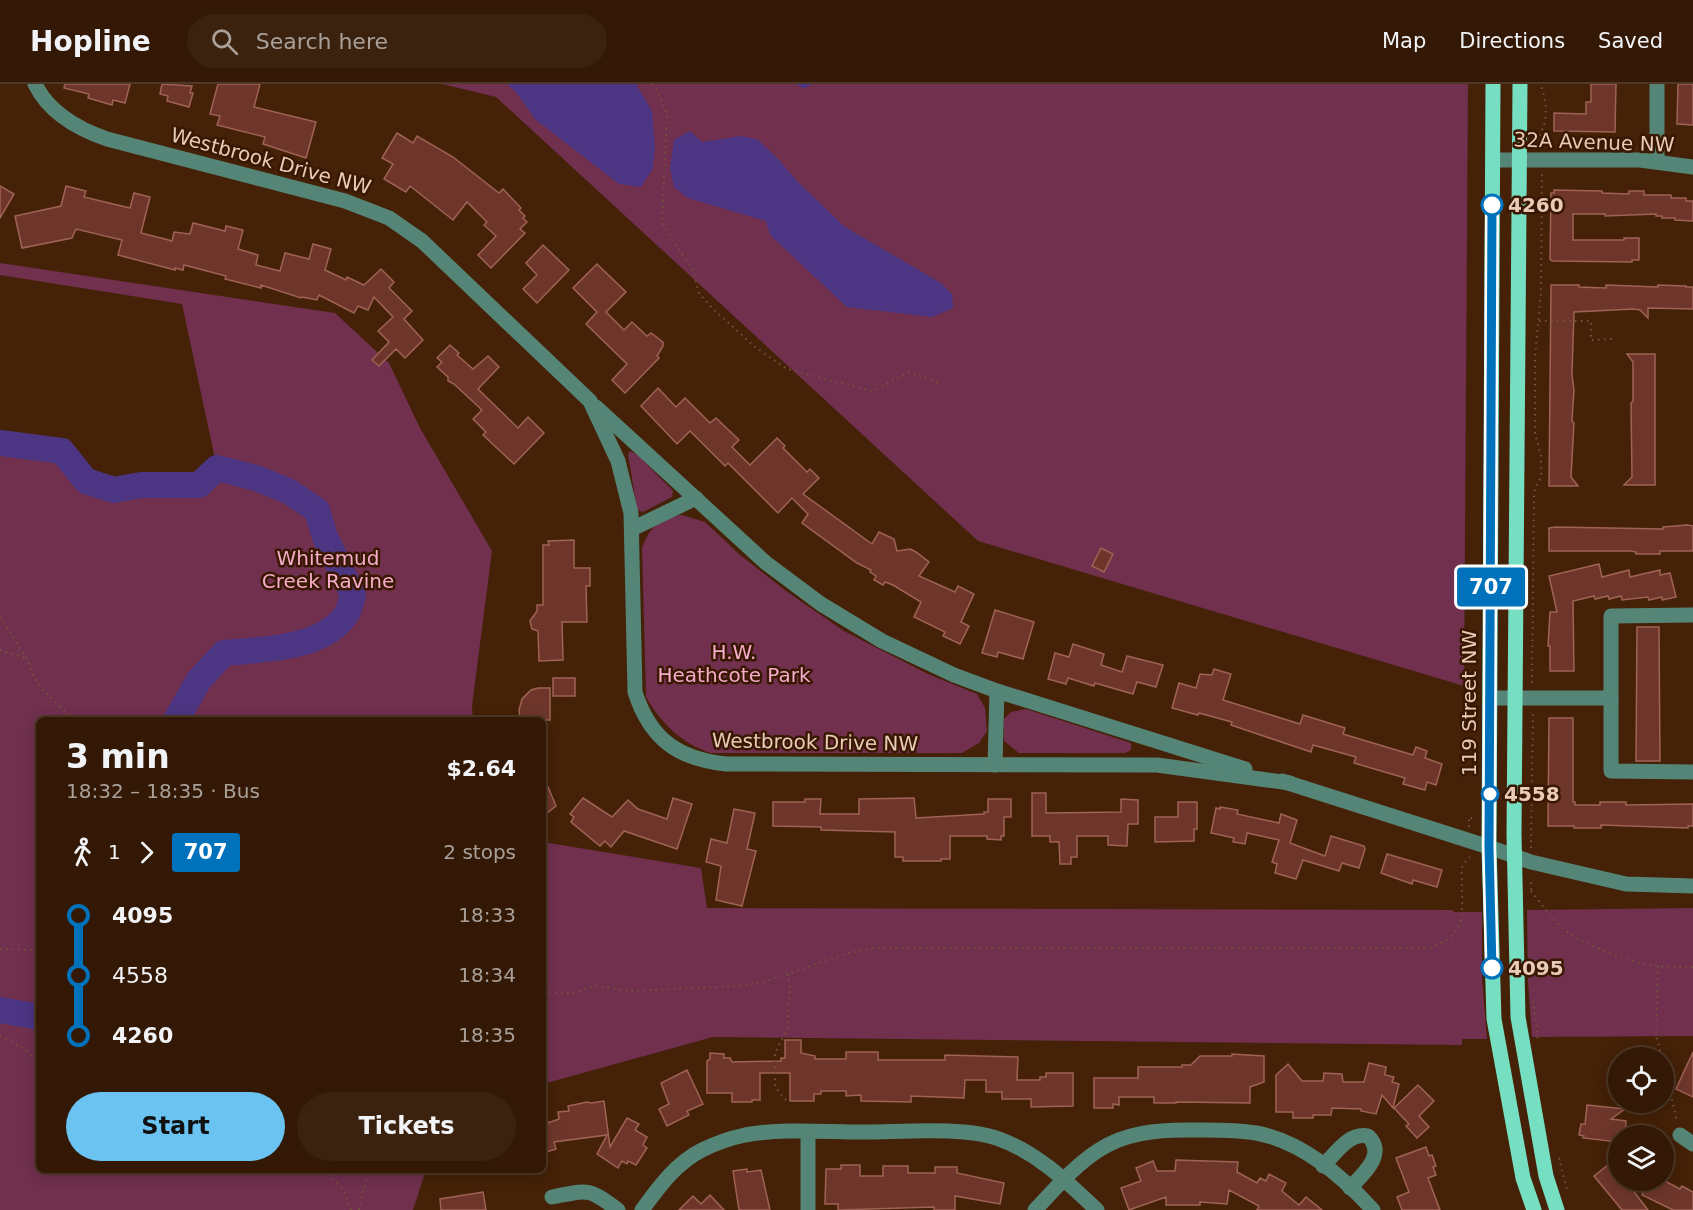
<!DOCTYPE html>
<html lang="en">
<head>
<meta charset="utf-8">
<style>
  :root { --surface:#331905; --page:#3b220f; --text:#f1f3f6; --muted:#a9a09a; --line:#4e3827; --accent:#6ac3f1 }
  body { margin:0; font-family:"DejaVu Sans",sans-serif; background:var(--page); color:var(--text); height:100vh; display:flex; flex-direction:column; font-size:22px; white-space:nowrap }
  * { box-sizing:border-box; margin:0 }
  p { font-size:20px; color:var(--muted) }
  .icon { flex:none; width:33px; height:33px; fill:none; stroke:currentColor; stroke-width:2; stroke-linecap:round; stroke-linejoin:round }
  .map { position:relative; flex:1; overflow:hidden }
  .side { position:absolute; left:36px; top:633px; width:510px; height:456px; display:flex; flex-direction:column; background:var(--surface); border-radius:9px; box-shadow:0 3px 15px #0003,0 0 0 2px var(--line) }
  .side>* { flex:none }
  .badge { padding:0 12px; border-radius:4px; font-size:21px; line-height:39px }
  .controls { position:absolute; left:1608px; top:963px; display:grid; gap:12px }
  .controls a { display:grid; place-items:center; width:66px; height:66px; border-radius:50%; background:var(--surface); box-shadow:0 3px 15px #0003,0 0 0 2px var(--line); font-size:30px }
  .map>.badge { position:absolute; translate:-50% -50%; box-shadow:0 0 0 3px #fff }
  .legs { display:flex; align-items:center; gap:9px; height:66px; padding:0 30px; font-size:20px }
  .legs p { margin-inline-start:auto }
  .head { display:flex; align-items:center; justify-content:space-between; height:102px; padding:0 30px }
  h1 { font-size:33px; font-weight:700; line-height:45px }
  .button { display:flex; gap:12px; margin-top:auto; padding:12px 30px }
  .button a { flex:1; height:69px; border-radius:36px; background:var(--accent); color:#111; font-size:24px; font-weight:700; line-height:69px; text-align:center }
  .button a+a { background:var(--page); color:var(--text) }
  ul { padding:0 30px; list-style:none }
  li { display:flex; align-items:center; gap:21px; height:60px; font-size:22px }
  li i { display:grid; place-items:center; width:9px; height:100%; margin:0 8px; background:currentColor }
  li i::after { content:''; width:15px; height:15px; margin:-8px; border:4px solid; border-radius:50%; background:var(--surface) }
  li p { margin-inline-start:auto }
  li:first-child i { background:linear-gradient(#0000 50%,currentColor 0) }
  li:last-child i { background:linear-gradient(currentColor 50%,#0000 0) }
  header { display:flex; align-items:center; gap:36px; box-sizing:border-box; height:84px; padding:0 30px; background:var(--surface); border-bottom:2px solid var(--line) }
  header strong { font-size:28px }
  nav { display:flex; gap:33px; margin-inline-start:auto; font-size:21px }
  .search { width:420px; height:54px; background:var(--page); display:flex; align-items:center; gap:15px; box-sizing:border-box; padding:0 21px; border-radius:33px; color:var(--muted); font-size:22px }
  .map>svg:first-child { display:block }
  .green { fill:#70304e }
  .water { fill:#4c3583 }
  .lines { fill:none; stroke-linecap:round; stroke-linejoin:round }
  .stream { stroke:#4c3583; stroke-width:4.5 }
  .river { stroke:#4c3583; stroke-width:26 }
  .building { fill:#6e362b; stroke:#9f6355; stroke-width:1.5 }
  .path { stroke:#75543c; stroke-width:2; stroke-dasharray:1.5 4.5; stroke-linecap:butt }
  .minor { stroke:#558576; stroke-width:15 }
  .major { stroke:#76dfc1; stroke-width:15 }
  .line-1-casing { stroke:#fff; stroke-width:14 }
  .line-1 { stroke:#0072bc; stroke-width:9 }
  .stop-1-dot { fill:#fff; stroke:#0072bc; stroke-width:3 }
  .labels { text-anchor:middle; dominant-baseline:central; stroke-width:5; stroke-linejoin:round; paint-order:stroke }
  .street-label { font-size:20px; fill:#e8cbb9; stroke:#391700 }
  .stop-label { font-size:20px; font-weight:bold; fill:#e8cbb9; stroke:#391700; text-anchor:start }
  .park-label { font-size:20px; fill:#f5acca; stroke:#391700 }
</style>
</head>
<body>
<header>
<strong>Hopline</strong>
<div class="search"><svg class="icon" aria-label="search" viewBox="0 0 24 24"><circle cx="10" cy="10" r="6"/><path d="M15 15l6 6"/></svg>Search here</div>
<nav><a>Map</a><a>Directions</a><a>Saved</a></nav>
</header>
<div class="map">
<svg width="1693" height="1126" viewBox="0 0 1693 1126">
  <rect width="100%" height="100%" fill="#442107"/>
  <g class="green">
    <path d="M442,0H1468L1464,602L978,457L496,13Z"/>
    <path d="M0,179L335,229L389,279L420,344L492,467L472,622L473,636H39V1086H426L413,1126H0V359L62,367L86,397L114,406L141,401H199L217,384L182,220L0,191Z"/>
    <path d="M630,367L639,372L673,407L672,413L643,428L637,426L628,370Z"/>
    <path d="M682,431L705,438L739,470L786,507L844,547L928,590L977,610L985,624L987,647L979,659L962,669H711C682,660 661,639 646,613L642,464C650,442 660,434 682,431Z"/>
    <path d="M1026,625L1131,659V666L1125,669H1019L1004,657V635L1011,628Z"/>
    <path d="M543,758L701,784L707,824L1453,826L1454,828H1482V894L1487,955H1462V961L713,953L543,1000Z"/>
    <path d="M1693,824V952L1532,953L1528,898L1527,826Z"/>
  </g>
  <g class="water">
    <path d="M507,0H636L652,27L655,62L653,84L641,103L619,100L536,36L515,7Z"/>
    <path d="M690,47L702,58L741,52L757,55L778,75L798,98L845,143L941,199L952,210L953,224L932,233L847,223L770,151L766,137L688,114L674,103L670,84L674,56Z"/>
  </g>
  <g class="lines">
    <path class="stream" d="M800,0L804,2L808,0"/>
    <g class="river">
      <path d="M0,359L62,367L86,397L114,406L141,401H199L217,384L256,394L288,407L317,426L325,453L353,511C351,517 350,524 347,529C324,566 262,565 224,569L199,596L176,636"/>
      <path d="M0,926L39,933"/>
    </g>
  </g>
  <g class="building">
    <path d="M65,0H130L125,19L113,16L112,21L88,14L89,10L64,4Z"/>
    <path d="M162,0L192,2L190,9H193L189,23L167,17L168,12L160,10Z"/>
    <path d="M218,0H260L254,23L316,38L306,74L263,60L265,53L217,41L220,32L210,30Z"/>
    <path d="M1591,0H1616L1615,48L1554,47V29L1586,30V18H1591Z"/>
    <path d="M1678,0H1693V41L1677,40Z"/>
    <path d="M397,49L413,59L417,52L453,73L499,109L503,105L521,124L519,126L525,132L523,134L527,138L520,145L525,149L491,184L478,171L496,152L484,141L487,138L467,118L453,136L410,102L406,108L384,95L393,80L382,74Z"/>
    <path d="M0,102L14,110L0,134Z"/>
    <path d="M66,102L86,107L84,113L130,124L134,109L150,113L141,149L165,155L172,157L174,148L190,150L193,139L225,147L226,142L243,146L238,165L258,171L256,181L280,187L285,169L309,175L313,160L331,165L325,186L346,196L347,193L364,201L381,185L394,198L389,204L412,227L404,235L423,256L405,274L396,265L379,282L372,276L389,258L378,247L393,233L374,213L368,226L358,222L354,229L319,211L317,216L302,213L301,214L261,201V204L225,195L226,192L184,181L183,186L175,184V186L118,171L122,156L76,145L72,154L22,164L15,132L61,122Z"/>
    <path d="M1554,106L1602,107V109L1629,110V107H1644V111H1671V114H1686V117H1693V137L1675,136V134H1662V132H1656V130L1605,132V130H1573V156H1624V154H1639V176H1632V178L1552,177L1550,175L1551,109H1554Z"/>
    <path d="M543,161L569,186L537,219L523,205L537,191L526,179Z"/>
    <path d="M597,180L626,208L606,228L624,246L632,238L647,252L651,249L663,258V262L657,272L659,274L625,309L612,296L627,280L586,240L597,228L573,204Z"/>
    <path d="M1551,201H1579V203L1606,204V201L1658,203V201L1686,202V203H1693V225L1648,224V234L1640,226L1634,225L1574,228L1572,290L1574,306L1572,337L1574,339L1571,393L1578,402H1549Z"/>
    <path d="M450,261L459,269L457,271L473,285L488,272L499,283L478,305L518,344L528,333L544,349L514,380L483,351L486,348L473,335L482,326L454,300L448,297V293L437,283L442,278L437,274Z"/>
    <path d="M1627,270H1655V401H1624L1632,393L1631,319L1633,317V278Z"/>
    <path d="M658,304L676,323L685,314L710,339L716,334L739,356L732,363L750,381L777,354L785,362L783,364L807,388L810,385L819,394L803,410L872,460L879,448L894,455L897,467L910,465L916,468L929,478L919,492L955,508L958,502L974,510L961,538L969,542L960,560L943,552L945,548L914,533L921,518L893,501L885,498L883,501L874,496L876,492L870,488L871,486L857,479L802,439L808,430L792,414L778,429L728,379L725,382L690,347L677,360L641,322Z"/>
    <path d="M1687,441L1693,442V467H1660V470H1636V468L1631,467H1549V444L1556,443L1663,445V443Z"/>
    <path d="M574,456V484H590V502H586L587,538H562L563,576L539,577L538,547L532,545L530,537L537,527V521H543V461H549L548,457Z"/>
    <path d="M1101,464L1113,470L1104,488L1092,482Z"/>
    <path d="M1599,480L1602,493L1629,486L1630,493L1660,486V491L1670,489L1676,513L1662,516V513L1649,516L1648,513L1622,516L1621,512L1609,515L1608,512L1595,515L1594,512L1573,517L1574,587H1550V562H1548L1550,528H1557L1549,492Z"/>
    <path d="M995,526L1034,538L1023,575L998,568L997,573L982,569Z"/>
    <path d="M1637,543H1659L1660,677H1636Z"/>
    <path d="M1073,560L1104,570L1101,581L1122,588L1127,572L1163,581L1156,603L1137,598L1133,610L1095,599L1094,602L1068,594L1066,600L1048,595L1055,569L1069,573Z"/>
    <path d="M1214,585L1231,590L1223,616L1300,640L1303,631L1345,644L1343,650L1413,671L1416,663L1427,667L1425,674L1442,680L1436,701L1427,698L1425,706L1403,700L1405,694L1354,679L1356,673L1313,661L1311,668L1231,641L1232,638L1199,629L1198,631L1172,624L1179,599L1196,604L1200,590L1212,591Z"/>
    <rect x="553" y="594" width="22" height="18"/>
    <path d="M538,604H550V636H520L519,626L522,615L531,606Z"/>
    <path d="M1549,634H1573V718H1575V721H1600V718H1626V721L1693,720V742H1688V744L1601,741V744H1574V742H1548Z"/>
    <path d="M543,691L556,722L543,732Z"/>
    <path d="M1032,709H1046V729L1121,728V715L1138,716V740H1128L1127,762L1108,761V752H1077V773H1071V780H1060L1059,758H1050V752H1032Z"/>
    <path d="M583,714L612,733L628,716L638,725L667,735L673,714L692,720L677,765L624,747L611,763L605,757L600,762L571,738L574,733L570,730Z"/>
    <path d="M914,714L916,734L984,730V728H988V715H1011V733H1004V752H1001V756L987,755V752H950V775H941V777H903V773H895V748L821,746V743L773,742V718H805V715H821L820,730H859V715Z"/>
    <path d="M1178,718H1197V745H1194V757L1155,758V733H1178Z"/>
    <path d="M1220,723L1238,726L1237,730L1279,739L1281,730L1297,736L1290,759L1325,772L1331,752L1364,762L1365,765L1359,784L1342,779L1339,787L1303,776L1296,795L1275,789L1277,780L1272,778L1279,756L1247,749L1245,760L1233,758L1234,754L1211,749L1216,724L1220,725Z"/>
    <path d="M734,725L755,729L747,765L756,767L742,822L716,816L721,782L706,778L711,755L727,759Z"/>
    <path d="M1387,770L1442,786L1437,803L1413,796L1412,800L1381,789Z"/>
    <path d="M785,956H801V969L815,972V975H846V968H878V976H945V971L1018,973L1017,996H1040V993H1046V989H1073V1022L1031,1023V1015H1002V1008H986V996H965L964,1014L911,1012V1018L861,1017V1011L846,1012V1007H821V1010H814V1017H790V989H760V1016H752V1018H732V1009H707V977L710,975V969L724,970V974H730L732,978L781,977V974H785Z"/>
    <path d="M1693,968V1013L1676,1005Z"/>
    <path d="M1232,970L1264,972V998L1250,1003V1019L1176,1018V1019H1154V1013H1119V1021L1113,1020V1024H1094V994H1138V983H1182V981H1191L1200,972H1232Z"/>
    <path d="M1369,979L1386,983L1385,991L1394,993L1392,998L1399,1000L1393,1024L1382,1011L1376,1030L1361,1027V1025L1332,1024L1331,1031H1313V1034H1293V1028H1276V991L1288,980L1302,997H1323L1324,989L1342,990L1343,998H1364Z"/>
    <path d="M687,986L703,1020L687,1027L689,1031L667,1042L659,1025L669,1020L661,999Z"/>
    <path d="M1418,1001L1434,1017L1419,1032L1429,1043L1417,1054L1406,1042L1409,1040L1394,1024Z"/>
    <path d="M604,1017L610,1063L627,1034L639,1040L635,1046L647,1053L643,1061L647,1064L636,1081L628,1077L627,1080L622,1077L618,1084L597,1070L607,1051L554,1058L556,1065L543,1069V1031H546L548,1039L559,1035L558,1028L569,1027L568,1022L587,1018L591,1019Z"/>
    <path d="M1587,1021L1625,1025L1611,1035L1626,1037L1625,1052H1618V1058L1583,1054L1584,1052L1579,1051L1581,1040H1585Z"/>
    <path d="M1426,1063L1429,1072L1432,1071L1436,1082L1433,1083L1436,1091L1428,1094L1440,1126H1402L1397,1113L1409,1108L1396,1074Z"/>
    <path d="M1618,1073V1096H1625L1648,1126H1622L1594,1092Z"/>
    <path d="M1176,1076L1238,1078L1237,1088L1257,1099L1260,1094L1266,1097L1269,1090L1286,1099L1282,1107L1299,1121L1306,1113L1322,1126H1257L1259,1122L1229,1106L1227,1120L1200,1118V1121H1166V1113L1129,1126L1121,1104L1141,1097L1136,1084L1153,1077L1157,1087H1175Z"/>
    <path d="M841,1081H860V1092H883V1082H908V1089H935V1083H957V1089L1004,1099L1000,1120L955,1112V1126H934V1123L838,1126V1120H825L826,1085H841Z"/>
    <path d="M747,1085V1088L761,1086L770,1126H739L733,1087Z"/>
    <path d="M1649,1096H1663L1680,1105L1682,1102L1693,1108V1126H1673L1642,1111Z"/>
    <path d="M483,1108L486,1126H441L440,1115Z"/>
    <path d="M710,1111L724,1126H679L693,1112L701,1120Z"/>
  </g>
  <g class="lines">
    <g class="path">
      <path d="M652,0L658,7L667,31L662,138L672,156L692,184L699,209L712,224L755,263L787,285L873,307L910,288L939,299"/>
      <path d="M1537,63C1536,56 1540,51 1543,44C1548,31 1546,13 1540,0"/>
      <path d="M1539,237H1591V256L1612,255"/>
      <path d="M0,533L27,575L33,591L41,603L69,632L71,636"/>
      <path d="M0,566L26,574"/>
      <path d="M1532,599L1534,413L1535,404L1541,393V371L1535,350V272L1541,208L1542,89"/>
      <path d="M1469,743V733L1474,735"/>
      <path d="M1531,764L1533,629"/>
      <path d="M1531,806V794"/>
      <path d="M1531,807C1542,820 1551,835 1565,846C1575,854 1586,859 1598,864C1632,880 1655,884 1693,883"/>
      <path d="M0,865L39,866"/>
      <path d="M1658,882L1656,951L1662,974"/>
      <path d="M543,908L574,909L596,902L629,907L738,902L764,898L848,869L876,864H1428C1467,852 1462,833 1462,798C1462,794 1461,788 1462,784C1463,780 1467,776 1470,773"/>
      <path d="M1533,917L1538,956"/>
      <path d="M0,952L25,965L39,981"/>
      <path d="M1664,980L1677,1038"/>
      <path d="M786,1016L775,1003V969L787,946L790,903L788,890"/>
      <path d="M1559,1074L1567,1106"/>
      <path d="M324,1086L343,1105L351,1126"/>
      <path d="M359,1126L368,1086"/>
    </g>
    <g class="minor">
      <path d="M35,0C49,29 78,45 107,55L345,117L389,134L422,157L590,317L618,377L631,429L635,608C650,655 678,675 726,680L1157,681L1290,699"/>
      <path d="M1493,76H1640L1693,83"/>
      <path d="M1657,77V0"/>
      <path d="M596,323L766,479L821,520L882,557L954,591L997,607L1245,685"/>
      <path d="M632,445L696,414"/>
      <path d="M1693,531L1611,532V687L1693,688"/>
      <path d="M1490,614H1611"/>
      <path d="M995,681L997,607"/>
      <path d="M1282,697L1489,763L1531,778L1626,800L1693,802"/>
      <path d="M1680,1051L1693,1060"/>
      <path d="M1323,1082C1336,1069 1349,1048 1368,1052C1387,1070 1363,1090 1350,1104"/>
      <path d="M552,1113C589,1106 587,1103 618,1126"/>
      <path d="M642,1126C659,1103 676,1079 702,1066C716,1059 731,1054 745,1051C783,1044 825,1048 863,1048C901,1048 964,1042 999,1055C1038,1069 1067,1098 1097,1126"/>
      <path d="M808,1126V1048"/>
      <path d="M1035,1126C1055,1105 1074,1082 1099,1066C1125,1049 1156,1046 1187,1046C1210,1046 1233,1045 1256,1049C1301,1057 1343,1093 1373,1126"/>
    </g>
    <g class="major">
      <path d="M1493,0L1489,763L1494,935L1523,1094L1534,1126"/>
      <path d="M1520,0L1514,750L1518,933L1546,1092L1557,1126"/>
    </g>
  </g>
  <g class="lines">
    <g class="line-1-casing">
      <path id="line-1" d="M1492,884L1489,763L1492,121"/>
    </g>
    <use href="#line-1" class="line-1"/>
  </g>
  <g class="stop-1-dot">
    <circle cx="1492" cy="121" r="10"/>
    <circle cx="1490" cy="710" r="8"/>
    <circle cx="1492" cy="884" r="10"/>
  </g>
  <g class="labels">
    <g class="street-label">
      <text transform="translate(1594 58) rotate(2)">32A Avenue NW</text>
      <text transform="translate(271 77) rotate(15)">Westbrook Drive NW</text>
      <text transform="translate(1469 619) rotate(-90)">119 Street NW</text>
      <text transform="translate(815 658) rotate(1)">Westbrook Drive NW</text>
    </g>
    <g class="stop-label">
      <text x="1508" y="121">4260</text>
      <text x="1504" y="710">4558</text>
      <text x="1508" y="884">4095</text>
    </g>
    <g class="park-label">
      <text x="328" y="474">Whitemud<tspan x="328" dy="23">Creek Ravine</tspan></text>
      <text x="734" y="568">H.W.<tspan x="734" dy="23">Heathcote Park</tspan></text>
    </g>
  </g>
</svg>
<div class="controls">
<a><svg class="icon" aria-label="locate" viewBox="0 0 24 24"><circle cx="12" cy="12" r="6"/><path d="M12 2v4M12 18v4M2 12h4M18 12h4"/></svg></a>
<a><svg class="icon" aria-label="layers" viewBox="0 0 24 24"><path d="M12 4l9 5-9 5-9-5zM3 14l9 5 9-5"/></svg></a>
</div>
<b class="badge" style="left:1491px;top:503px;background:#0072bc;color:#fff">707</b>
<section class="side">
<div class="head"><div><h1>3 min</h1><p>18:32 – 18:35 · Bus</p></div><b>$2.64</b></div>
<div class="legs"><svg class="icon" aria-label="walk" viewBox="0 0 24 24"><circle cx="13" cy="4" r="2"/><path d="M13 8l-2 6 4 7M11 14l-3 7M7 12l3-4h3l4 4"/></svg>1<svg class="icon" aria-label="forward" viewBox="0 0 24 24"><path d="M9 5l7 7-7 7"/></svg><b class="badge" style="background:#0072bc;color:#fff">707</b><p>2 stops</p></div>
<ul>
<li><i style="color:#0072bc"></i><b>4095</b><p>18:33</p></li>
<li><i style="color:#0072bc"></i><span>4558</span><p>18:34</p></li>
<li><i style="color:#0072bc"></i><b>4260</b><p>18:35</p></li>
</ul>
<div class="button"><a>Start</a><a>Tickets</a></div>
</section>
</div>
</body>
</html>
